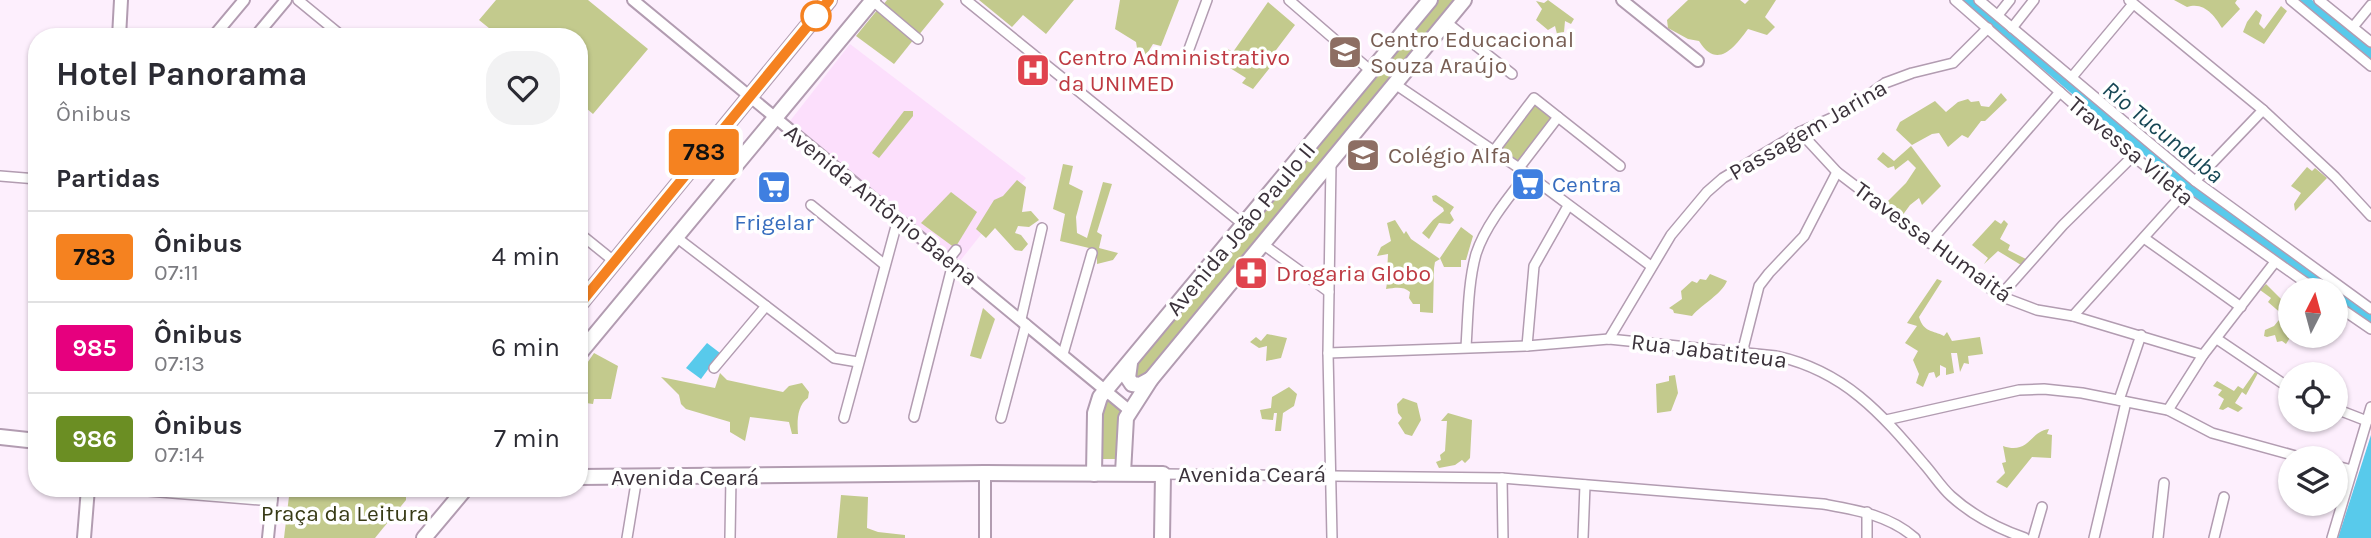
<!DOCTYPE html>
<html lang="pt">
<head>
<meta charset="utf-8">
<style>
  :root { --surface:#fff; --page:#f2f2f3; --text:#2b2b33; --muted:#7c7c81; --line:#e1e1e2 }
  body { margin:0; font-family:Karla,sans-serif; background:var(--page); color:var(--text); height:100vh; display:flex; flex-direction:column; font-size:26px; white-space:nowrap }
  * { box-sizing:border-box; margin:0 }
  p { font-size:23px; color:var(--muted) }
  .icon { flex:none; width:38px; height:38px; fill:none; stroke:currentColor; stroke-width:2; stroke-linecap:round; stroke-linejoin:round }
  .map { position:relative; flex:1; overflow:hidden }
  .details { position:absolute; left:28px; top:28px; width:560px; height:469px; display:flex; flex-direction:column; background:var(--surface); border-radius:28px; box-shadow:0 2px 5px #0004 }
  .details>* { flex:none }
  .badge { padding:0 14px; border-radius:5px; font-size:24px; line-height:46px }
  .needle { width:46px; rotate:6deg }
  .tools { position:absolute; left:2278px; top:278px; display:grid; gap:14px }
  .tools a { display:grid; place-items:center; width:70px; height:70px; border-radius:50%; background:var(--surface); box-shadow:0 2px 5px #0004; font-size:35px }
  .map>.badge { position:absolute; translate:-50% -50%; box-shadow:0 0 0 4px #fff }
  h2 { padding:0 28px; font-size:26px; line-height:63px }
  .round { display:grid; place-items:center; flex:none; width:74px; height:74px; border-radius:28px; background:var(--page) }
  .summary { display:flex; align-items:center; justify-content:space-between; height:119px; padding:0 28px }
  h1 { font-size:33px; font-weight:700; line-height:52px }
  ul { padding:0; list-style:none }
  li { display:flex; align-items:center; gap:21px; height:91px; padding:0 28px; border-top:2px solid var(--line) }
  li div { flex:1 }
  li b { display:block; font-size:26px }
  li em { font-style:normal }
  li .badge { min-width:77px; font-weight:700; text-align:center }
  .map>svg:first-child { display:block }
  .built { fill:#fcdffc }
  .green { fill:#c3ca8d }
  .water { fill:#58caeb }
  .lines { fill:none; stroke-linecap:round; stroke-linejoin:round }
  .minor-casing { stroke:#b29cb1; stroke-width:12 }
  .tertiary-casing { stroke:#b29cb1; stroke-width:14 }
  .secondary-casing { stroke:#b29cb1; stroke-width:16 }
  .primary-casing { stroke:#b29cb1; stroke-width:18 }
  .trunk-casing { stroke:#b29cb1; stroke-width:18 }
  .minor { stroke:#fff; stroke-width:9 }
  .tertiary { stroke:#fff; stroke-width:10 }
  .secondary { stroke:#fff; stroke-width:12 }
  .primary { stroke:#fff; stroke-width:14 }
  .trunk { stroke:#fff; stroke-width:14 }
  .line-casing { stroke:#fff; stroke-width:16 }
  .line { stroke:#f58220; stroke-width:10 }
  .stop-dot { fill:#fff; stroke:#f58220; stroke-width:3.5 }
  .labels { text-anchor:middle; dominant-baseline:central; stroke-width:7; stroke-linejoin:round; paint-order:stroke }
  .education-label { font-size:23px; fill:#785e54; stroke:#fff; text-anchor:start }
  .health-label { font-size:23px; fill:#be3a42; stroke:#fff; text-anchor:start }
  .street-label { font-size:23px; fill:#3b323b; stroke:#fff }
  .shop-label { font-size:23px; fill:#366cbe; stroke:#fff; text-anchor:start }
  .park-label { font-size:23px; fill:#373a15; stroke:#fff }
  .water-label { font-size:24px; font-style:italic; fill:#164755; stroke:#fff }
</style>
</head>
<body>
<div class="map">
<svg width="2371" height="538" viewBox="0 0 2371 538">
  <rect width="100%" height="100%" fill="#fdeffd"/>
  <path class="built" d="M850,44L1026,178L960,261L790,121Z"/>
  <g class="green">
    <path d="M496,0H588L648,49L593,114L579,102V37H500L479,20Z"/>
    <path d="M887,0H940L944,4L918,36L883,5Z"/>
    <path d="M979,0H1074L1046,34L1023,15L1012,27Z"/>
    <path d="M1120,0H1179L1161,46L1153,44L1145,57L1139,60L1136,42L1115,29Z"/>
    <path d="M1432,0H1455L1145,379L1135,381L1134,361Z"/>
    <path d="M1548,0L1574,19L1571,24L1565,21L1564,32L1557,34L1555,26L1548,30L1536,20L1542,9L1536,1L1544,3Z"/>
    <path d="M1688,0H1740L1745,4L1749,0H1776L1765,17L1775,27L1767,35L1748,29C1734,48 1717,70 1699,41L1688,39L1668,28L1667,20Z"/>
    <path d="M2174,0H2237L2235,3L2240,9L2222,28C2215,16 2204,1 2187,7Z"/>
    <path d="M1268,2L1295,25L1267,62L1272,65L1253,89L1242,83L1246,78L1222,63L1223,54L1226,48L1233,52Z"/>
    <path d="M2281,6L2287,11L2264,44L2243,32L2247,22L2256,10L2262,15L2259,24L2264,29Z"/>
    <path d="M878,9L914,39L894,64L856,36Z"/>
    <path d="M2001,93L2007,100L1985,121H1981L1968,138L1962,135L1948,147L1939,133L1932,134L1912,145L1896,130L1900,122L1935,101L1946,112L1958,102L1968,99L1971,102L1979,101L1981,106L1989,107Z"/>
    <path d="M1536,101L1553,116L1519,164L1500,152Z"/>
    <path d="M904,111H913V116L879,158L872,153Z"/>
    <path d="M1911,146L1941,186L1922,205L1919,198L1910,205L1902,216L1884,205L1906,183L1916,168L1908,160L1895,170L1894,166L1888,168L1877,159L1883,152L1894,161Z"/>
    <path d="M1063,164L1073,166L1069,184L1083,191L1076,217L1077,233L1087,238L1103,182L1112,184L1097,232L1102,235L1099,248L1118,253L1113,260L1097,264V254L1089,248L1060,241L1065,214L1053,209Z"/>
    <path d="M2307,167L2312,171L2315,168L2327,178L2295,211L2294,204L2301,193L2291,186Z"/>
    <path d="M1017,180L1026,187L1022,212L1031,211L1039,220L1029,227L1018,226L1015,233L1021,235L1028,244L1022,251L1015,250L995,228L986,238L976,229L994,200L1003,196Z"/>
    <path d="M951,192L977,212L955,248L921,223Z"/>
    <path d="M1436,195L1454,207L1450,213L1454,220L1450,224L1439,223L1429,239L1422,233L1433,220L1444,211L1443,208L1433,201L1432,196Z"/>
    <path d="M1395,220L1404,234L1406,231L1411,239L1440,259L1435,262L1434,268L1433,313L1420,312V304H1413L1409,298L1410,292C1403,286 1395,288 1386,289L1387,283L1401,281L1387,274L1388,254L1377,256L1381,247L1391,241L1387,223Z"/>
    <path d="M1995,220L2001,224L2004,220L2008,224L2000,239L2010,245L2008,250L2028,260L2021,265L1998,251L1984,264L1988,258L1972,245Z"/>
    <path d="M1461,227L1473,236L1466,260H1461V267H1444L1440,258Z"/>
    <path d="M1710,274L1727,281C1721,295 1703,303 1692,316L1674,313L1673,310L1669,308L1682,299L1681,291L1692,281L1697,283L1700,279L1706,280Z"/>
    <path d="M1937,279L1942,281L1919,317C1924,333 1933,330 1944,336L1947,332L1952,341L1980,337L1983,354L1968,356L1969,364L1964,363L1960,372L1957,353H1951L1954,373L1946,375V368L1940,365V375L1936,378L1934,372L1929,373L1923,387L1916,383L1919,374L1913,360L1918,351L1905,343L1917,326L1907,323Z"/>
    <path d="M2266,284L2291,309V336L2286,344L2282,341L2277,342L2275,335L2267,337L2264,336L2265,330L2274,326L2283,315L2268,302L2271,298L2260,290Z"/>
    <path d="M983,308L995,319L981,359L970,356Z"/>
    <path d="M1267,334L1287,338L1281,358L1266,361L1267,346L1259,348L1250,342L1256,337L1261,341Z"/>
    <path d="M594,353L618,366L611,399H594L593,404L579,402V375Z"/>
    <path d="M2255,372L2258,373L2246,395L2242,392L2235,403L2243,408L2238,412L2228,407L2223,410L2219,409L2224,399L2218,395L2222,390L2213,386L2217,381L2234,391L2238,386L2243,389Z"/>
    <path d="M720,373L727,380L783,392L789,386L802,383L809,392L808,398C797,405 797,422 798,434H792L789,422L750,417L745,441L730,432V422L686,409L681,404L679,395L661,377L715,388Z"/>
    <path d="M1675,375L1678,393L1671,411L1657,413L1656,384L1669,381V376Z"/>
    <path d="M1289,387L1297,394L1294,406L1283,413L1281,431H1275L1277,413H1274L1273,420L1262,419L1260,410L1271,408L1272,397Z"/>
    <path d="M1107,398L1122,411L1117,459H1100V409Z"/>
    <path d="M1403,398L1417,403L1421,420L1412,436L1405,434L1398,423L1402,418L1398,413L1397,404Z"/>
    <path d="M1448,413L1472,420L1470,458L1465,463L1462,460L1455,465L1439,468L1436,462L1441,460L1440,455L1445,451L1447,421H1441Z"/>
    <path d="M2049,429L2047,434L2052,435L2051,458L2032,457L2007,488L1996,482L2005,473L2002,463L2006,462L2003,446C2029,455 2030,431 2049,429Z"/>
    <path d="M290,488H406V500L375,538H284Z"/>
    <path d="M841,495L868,497L867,528L878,532L905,535V538H837Z"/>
  </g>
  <g class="water">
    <path d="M1961,0H1975L2186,178L2371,312V325L2336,301V290H2322L2188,192Z"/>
    <path d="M2298,0H2312L2371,48V59Z"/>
    <path d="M707,343L720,353L701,379L686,368Z"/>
    <path d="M2371,435V538H2338Z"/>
  </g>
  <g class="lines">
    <g class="minor-casing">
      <g id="minor">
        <path d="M298,0L343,37"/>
        <path d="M966,0L1244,225"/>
        <path d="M1289,0L1371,71"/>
        <path d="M1955,0L2133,156L2182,195L2316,290"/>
        <path d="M1979,0L2195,181L2371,309"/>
        <path d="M2129,0L2263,110L2335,177L2371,216"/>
        <path d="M2291,0L2371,66"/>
        <path d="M2319,0L2371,42"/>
        <path d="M873,1L918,39"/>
        <path d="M1998,15L2010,0"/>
        <path d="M1446,22L1512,74"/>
        <path d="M2353,27L2371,5"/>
        <path d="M2012,28L2034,0"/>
        <path d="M1189,49L1207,0"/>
        <path d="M2072,77L2133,4"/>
        <path d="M1395,84L1519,168L1651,266"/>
        <path d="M1800,132L1837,172L2000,296L2037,310L2073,316L2203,355"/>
        <path d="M1493,152L1534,98L1620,166"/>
        <path d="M1331,163L1328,353L1332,538"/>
        <path d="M1519,168L1558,117"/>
        <path d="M0,176L37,179"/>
        <path d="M2195,181L2263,110"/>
        <path d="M811,205L885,265"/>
        <path d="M579,233L615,262"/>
        <path d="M676,237L834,358L858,362"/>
        <path d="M2144,238L2241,307"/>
        <path d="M1929,243L2060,92"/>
        <path d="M1264,245L1329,292"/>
        <path d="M948,260L956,250"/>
        <path d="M2000,296L2063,225L2133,156"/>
        <path d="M2336,305L2371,329"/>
        <path d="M2073,316L2182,195"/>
        <path d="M1021,319L1042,228"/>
        <path d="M1609,339L1671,235L1707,192L1723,178L1800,132L1845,112L1885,83L1912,73L1953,63L1988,28"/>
        <path d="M2217,339L2291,389"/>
        <path d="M1527,346L1534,266L1568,206"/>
        <path d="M1466,347C1468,317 1468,283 1476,254C1485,226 1508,198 1526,175"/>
        <path d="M1328,353L1527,346L1609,339L1776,356C1844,371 1881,413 1924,464C1933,474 1941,487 1951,496C1972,515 1999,529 2025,538"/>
        <path d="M1742,353L1759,286L1769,273L1804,236L1837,172"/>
        <path d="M1063,354L1092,253"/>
        <path d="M714,368L766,306"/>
        <path d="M2119,400L2141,335"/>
        <path d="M2336,409L2367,421"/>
        <path d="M2168,410L2203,355L2275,262"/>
        <path d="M914,417L953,263"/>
        <path d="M844,418L898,219"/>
        <path d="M1001,418L1026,324"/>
        <path d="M1886,420L2019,390L2044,389L2082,393L2168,410L2212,433L2303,458"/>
        <path d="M2336,466L2352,470"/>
        <path d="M1163,474L1502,478L1823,504C1856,510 1889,515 1915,538"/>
        <path d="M1502,478L1503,538"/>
        <path d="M111,488L272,501"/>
        <path d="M1867,512V538"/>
        <path d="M627,538L637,477"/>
        <path d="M730,538L731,477"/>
        <path d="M1583,538L1585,485"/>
        <path d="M2033,538L2042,507"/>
        <path d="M2094,538L2126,402"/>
        <path d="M2158,538L2164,483"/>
        <path d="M2214,538L2224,497"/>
        <path d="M2332,538L2371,407"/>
      </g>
    </g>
    <g class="tertiary-casing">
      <g id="tertiary">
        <path d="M633,0L1129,410"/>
        <path d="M1622,0L1698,61"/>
        <path d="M213,37L244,0"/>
        <path d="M255,37L286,0"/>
        <path d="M985,473V538"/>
        <path d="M268,538L273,488"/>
      </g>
    </g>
    <g class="secondary-casing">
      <g id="secondary">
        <path d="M119,37L121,0"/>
        <path d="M84,538L88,488"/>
      </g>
    </g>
    <g class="primary-casing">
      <g id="primary">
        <path d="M1130,363L1128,378L1132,384L1140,385L1151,379"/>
        <path d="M0,437L37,441"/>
        <path d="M1123,473L1126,418L1151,379L1464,0"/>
        <path d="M1094,474L1095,413L1100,397L1430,0"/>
        <path d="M579,477L985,473L1163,474L1162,538"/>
        <path d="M424,538L466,488"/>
      </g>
    </g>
    <g class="trunk-casing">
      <g id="trunk">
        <path d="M579,305L829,0"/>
        <path d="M579,354L873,0"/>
      </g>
    </g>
    <use href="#minor" class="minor"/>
    <use href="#tertiary" class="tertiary"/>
    <use href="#secondary" class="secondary"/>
    <use href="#primary" class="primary"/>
    <use href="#trunk" class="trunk"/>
  </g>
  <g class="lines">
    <g class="line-casing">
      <path id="line" d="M579,305L829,0"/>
    </g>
    <use href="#line" class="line"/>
  </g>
  <defs>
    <g id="school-square" transform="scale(1.75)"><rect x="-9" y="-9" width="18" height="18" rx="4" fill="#8d6e63" stroke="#fff"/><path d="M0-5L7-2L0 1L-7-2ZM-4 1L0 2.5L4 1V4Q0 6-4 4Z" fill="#fff"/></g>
    <g id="hospital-square" transform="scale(1.75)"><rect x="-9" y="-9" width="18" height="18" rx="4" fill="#e0444e" stroke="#fff"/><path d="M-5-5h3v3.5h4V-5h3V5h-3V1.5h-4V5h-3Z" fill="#fff"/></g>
    <g id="supermarket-square" transform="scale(1.75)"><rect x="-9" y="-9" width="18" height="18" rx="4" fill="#3f7fe0" stroke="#fff"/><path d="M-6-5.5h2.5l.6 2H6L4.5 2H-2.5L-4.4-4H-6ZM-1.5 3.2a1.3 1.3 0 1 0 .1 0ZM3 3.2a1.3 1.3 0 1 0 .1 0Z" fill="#fff"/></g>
    <g id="pharmacy-square" transform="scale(1.75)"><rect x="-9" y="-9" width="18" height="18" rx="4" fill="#e0444e" stroke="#fff"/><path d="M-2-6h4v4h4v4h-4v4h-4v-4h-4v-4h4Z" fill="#fff"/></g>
  </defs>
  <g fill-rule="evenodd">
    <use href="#school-square" x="1345" y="52"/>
    <use href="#hospital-square" x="1033" y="70"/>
    <use href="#school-square" x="1363" y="155"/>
    <use href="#supermarket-square" x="1528" y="184"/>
    <use href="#supermarket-square" x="774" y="187"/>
    <use href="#pharmacy-square" x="1251" y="273"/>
  </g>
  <circle class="stop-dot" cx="816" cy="16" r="14"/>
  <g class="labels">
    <g class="education-label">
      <text x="1370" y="39">Centro Educacional<tspan x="1370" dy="26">Souza Araújo</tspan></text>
      <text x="1388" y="155">Colégio Alfa</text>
    </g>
    <g class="health-label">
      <text x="1058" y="57">Centro Administrativo<tspan x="1058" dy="26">da UNIMED</tspan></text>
      <text x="1276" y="273">Drogaria Globo</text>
    </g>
    <g class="street-label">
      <text transform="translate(1808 130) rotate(-30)">Passagem Jarina</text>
      <text transform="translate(2131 151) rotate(40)">Travessa Vileta</text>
      <text transform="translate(881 205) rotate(39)">Avenida Antônio Baena</text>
      <text transform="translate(1241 229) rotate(-50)">Avenida João Paulo II</text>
      <text transform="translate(1933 242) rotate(36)">Travessa Humaitá</text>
      <text transform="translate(1709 351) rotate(7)">Rua Jabatiteua</text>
      <text x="1252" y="474">Avenida Ceará</text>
      <text x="685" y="477">Avenida Ceará</text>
    </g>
    <g class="shop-label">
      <text x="1552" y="184">Centra</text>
      <text x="774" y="222" text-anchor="middle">Frigelar</text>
    </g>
    <g class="park-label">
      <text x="345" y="513">Praça da Leitura</text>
    </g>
    <g class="water-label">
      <text transform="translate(2163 132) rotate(39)">Rio Tucunduba</text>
    </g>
  </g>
</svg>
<div class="tools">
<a><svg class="needle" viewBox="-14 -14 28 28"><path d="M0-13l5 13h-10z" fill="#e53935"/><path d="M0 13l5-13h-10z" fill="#7c7c81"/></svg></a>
<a><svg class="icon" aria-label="locate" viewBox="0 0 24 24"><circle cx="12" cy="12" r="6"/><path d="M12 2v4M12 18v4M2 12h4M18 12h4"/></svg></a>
<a><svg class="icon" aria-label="layers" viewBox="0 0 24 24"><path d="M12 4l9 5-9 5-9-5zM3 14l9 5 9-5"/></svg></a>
</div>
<b class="badge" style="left:704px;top:152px;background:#f58220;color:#111">783</b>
<section class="details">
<div class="summary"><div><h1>Hotel Panorama</h1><p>Ônibus</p></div><a class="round"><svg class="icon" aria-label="heart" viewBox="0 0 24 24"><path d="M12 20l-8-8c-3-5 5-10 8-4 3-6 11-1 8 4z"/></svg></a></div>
<h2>Partidas</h2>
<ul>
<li><span class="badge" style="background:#f58220;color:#111">783</span><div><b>Ônibus</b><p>07:11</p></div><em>4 min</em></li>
<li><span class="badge" style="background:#e6007e;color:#fff">985</span><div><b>Ônibus</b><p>07:13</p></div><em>6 min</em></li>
<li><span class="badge" style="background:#6b8e23;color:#fff">986</span><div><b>Ônibus</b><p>07:14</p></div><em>7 min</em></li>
</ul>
</section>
</div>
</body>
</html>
